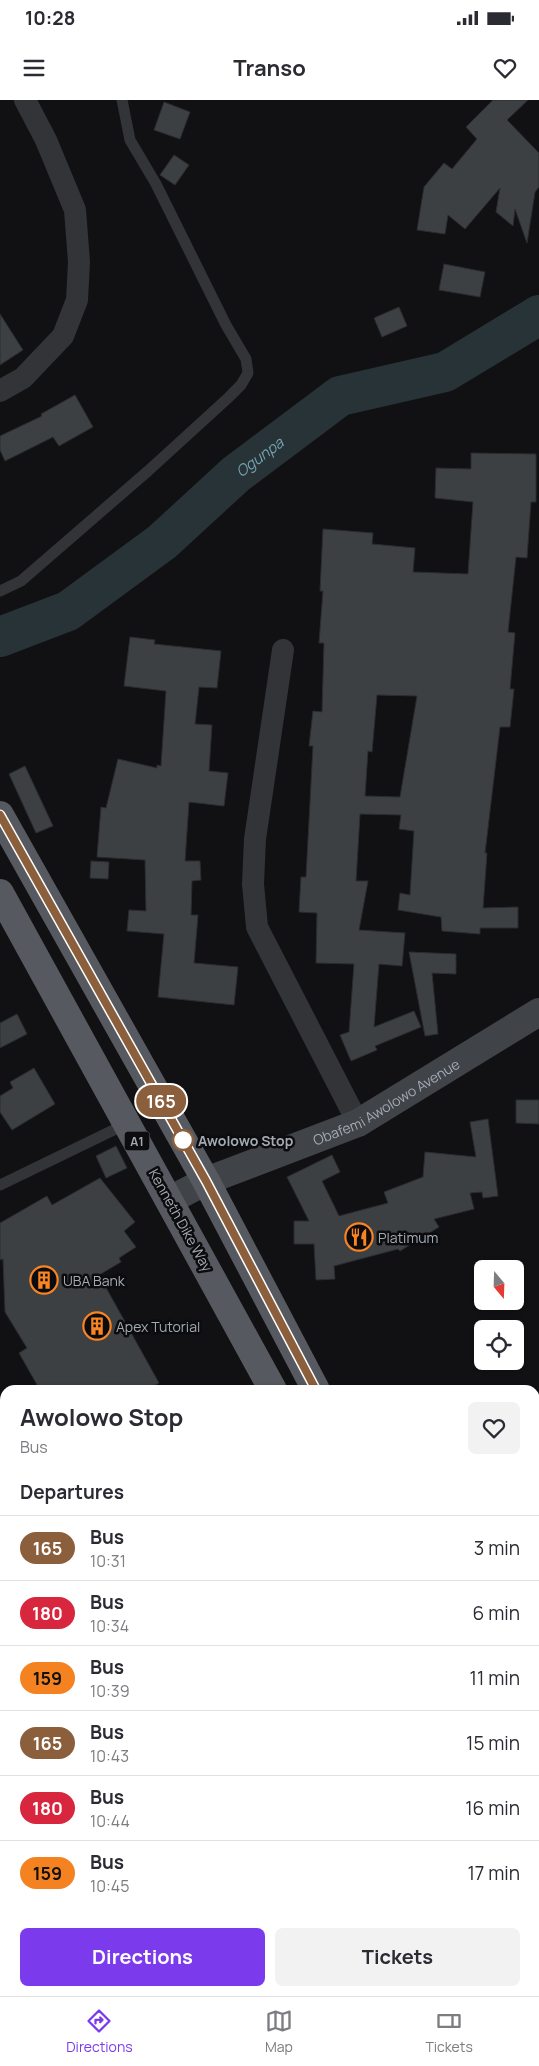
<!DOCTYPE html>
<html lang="en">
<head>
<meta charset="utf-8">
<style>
  :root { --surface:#fff; --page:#f2f2f3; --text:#2b2b33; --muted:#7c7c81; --line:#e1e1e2; --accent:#7c3aed }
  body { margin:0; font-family:Manrope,sans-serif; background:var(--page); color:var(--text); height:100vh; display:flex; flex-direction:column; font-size:19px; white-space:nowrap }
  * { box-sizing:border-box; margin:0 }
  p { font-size:16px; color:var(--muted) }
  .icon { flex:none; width:28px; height:28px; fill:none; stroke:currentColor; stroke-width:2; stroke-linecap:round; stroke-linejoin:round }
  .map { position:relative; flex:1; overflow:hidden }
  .sheet { position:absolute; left:0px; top:1285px; width:540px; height:611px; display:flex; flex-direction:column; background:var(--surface); border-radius:15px 15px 0 0; box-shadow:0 1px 4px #0004 }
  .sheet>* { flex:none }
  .badge { padding:0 10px; border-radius:16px; font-size:18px; line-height:32px }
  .needle { width:32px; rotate:161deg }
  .fabs { position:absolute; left:474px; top:1160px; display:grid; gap:10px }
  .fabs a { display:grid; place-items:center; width:50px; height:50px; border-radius:8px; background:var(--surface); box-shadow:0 1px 4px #0004; font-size:25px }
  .map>.badge { position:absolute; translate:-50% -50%; box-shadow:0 0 0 2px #fff }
  h2 { padding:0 20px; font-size:19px; line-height:45px }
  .round { display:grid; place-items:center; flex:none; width:52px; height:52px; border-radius:8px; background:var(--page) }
  .overview { display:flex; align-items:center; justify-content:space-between; height:85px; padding:0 20px }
  h1 { font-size:24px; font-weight:700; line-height:38px }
  .cta { display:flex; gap:10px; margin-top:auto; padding:10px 20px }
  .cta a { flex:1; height:58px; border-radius:8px; background:var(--accent); color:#fff; font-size:20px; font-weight:700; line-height:58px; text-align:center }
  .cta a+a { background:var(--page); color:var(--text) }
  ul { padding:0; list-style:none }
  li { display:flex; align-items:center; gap:15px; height:65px; padding:0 20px; border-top:1px solid var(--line) }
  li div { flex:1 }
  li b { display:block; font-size:19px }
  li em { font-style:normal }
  li .badge { min-width:55px; font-weight:700; text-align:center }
  .status { display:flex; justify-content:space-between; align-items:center; height:35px; padding:0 25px; background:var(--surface); direction:ltr }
  .status svg { height:14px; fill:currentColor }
  header { display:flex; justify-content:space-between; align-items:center; height:65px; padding:0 20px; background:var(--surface); font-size:22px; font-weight:700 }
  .menu { display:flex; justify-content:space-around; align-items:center; height:70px; border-top:1px solid var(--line); background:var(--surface); font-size:14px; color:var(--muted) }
  .menu a { display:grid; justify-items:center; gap:2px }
  .menu .selected { color:var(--accent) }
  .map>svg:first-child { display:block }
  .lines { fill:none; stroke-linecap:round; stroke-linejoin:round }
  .stream { stroke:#273337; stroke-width:7 }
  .river { stroke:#273337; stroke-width:40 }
  .building { fill:#3d4043; stroke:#2b2c2f; fill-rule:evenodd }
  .service { stroke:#323438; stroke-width:11 }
  .minor { stroke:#323438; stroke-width:22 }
  .secondary { stroke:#404348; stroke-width:28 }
  .trunk { stroke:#565a60; stroke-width:28 }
  .line-casing { stroke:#fff; stroke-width:11 }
  .line { stroke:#8b5e3c; stroke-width:8 }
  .stop-dot { fill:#fff; stroke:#8b5e3c; stroke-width:2.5 }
  .labels { text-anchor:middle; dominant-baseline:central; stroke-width:5; stroke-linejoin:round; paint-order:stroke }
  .shield { fill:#0c0c0e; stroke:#757b82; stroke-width:1 }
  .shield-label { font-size:12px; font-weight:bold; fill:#a2abb4 }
  .street-label { font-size:14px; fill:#a2abb4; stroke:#0c0c0e }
  .stop-label { font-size:14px; font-weight:bold; fill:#a2abb4; stroke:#0c0c0e; text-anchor:start }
  .poi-label { font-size:14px; fill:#a2abb4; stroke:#0c0c0e; text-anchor:start }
  .water-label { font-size:15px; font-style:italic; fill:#76a2b1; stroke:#0c0c0e }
</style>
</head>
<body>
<div class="status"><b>10:28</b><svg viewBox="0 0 49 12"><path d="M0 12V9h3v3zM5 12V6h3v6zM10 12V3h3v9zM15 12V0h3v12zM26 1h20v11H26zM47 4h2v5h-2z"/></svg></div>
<header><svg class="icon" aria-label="menu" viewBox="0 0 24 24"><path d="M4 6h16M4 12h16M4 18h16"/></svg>Transo<svg class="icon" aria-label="heart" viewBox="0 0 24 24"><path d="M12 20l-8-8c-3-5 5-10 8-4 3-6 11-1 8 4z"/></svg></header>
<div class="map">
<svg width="539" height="1896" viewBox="0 0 539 1896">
  <rect width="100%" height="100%" fill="#111113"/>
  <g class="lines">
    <g class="stream">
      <path d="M0,1571L5,1583"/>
      <path d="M185,1891L189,1896"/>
    </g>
    <path class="river" id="s1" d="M0,537L68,511L162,442L236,374L340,296L445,272L539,215"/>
  </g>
  <g class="building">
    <path d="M493,0H528L507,20L539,53V87L535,92L527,143L515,109L513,126L496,112L500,88L465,129L448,115L445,134L417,130L424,87L444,63L452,69L477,39L466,27Z"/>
    <path d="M164,2L190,12L180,39L154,30Z"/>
    <path d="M174,55L189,65L175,85L160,75Z"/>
    <path d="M444,164L485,172L480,197L439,190Z"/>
    <path d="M399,207L407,226L382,237L374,218Z"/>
    <path d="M0,214L23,250L0,265Z"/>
    <path d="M75,295L93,327L59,346L53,337L5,361L0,350V336L42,316L41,314Z"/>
    <path d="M471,353L536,354V402H531L527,458L516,457L508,532L515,533L510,589H514L510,627H500L485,753H487L483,808L518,807V828H480V834L442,831L441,817L398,810L400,793L410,795L414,731L399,729L401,715L360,714L356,781H368L359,830L405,833L402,866L379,864L374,927L414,911L421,927L375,946L377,950L351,961L340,935L349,932L354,864L316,863L317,813L299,812L301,777H306L313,646H309L313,611L322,612L324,543H319L323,491H320L323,429L373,433L372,444L415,448L413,472L468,474L473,402L435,398L436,368L471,369ZM377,595L417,596L400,697L365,696L368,651L372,652Z"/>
    <path d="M130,537L155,540L154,544L221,551L217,588L199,587L195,624L212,625L209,671L228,673L224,706L189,702L185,761H200L201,780L192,781L191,815H198L194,863L238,867L234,905L158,897L164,834L127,831L129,810L146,811L145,760L97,757L101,707L106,708L118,659L157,668V665L161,666L166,591L124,586Z"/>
    <path d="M25,666L53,726L36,733L9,674Z"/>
    <path d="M91,761L109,762L108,779L90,778Z"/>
    <path d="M409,852L456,854V874L432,873L438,934L425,936Z"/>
    <path d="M17,914L27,934L0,948V923Z"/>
    <path d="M34,968L55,1004L12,1030L0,1012V996L13,988L10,982Z"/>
    <path d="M516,1000H539V1024L516,1023Z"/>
    <path d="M488,1019L498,1096L483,1098L482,1092L470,1093L474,1109L434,1119L439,1127L400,1151L398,1149L334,1166L335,1179L316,1180L314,1144H294V1121H309L287,1077L332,1055L340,1072L322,1081L339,1116L388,1103L384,1092L423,1077L425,1052L476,1057L470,1022Z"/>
    <path d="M116,1046L127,1068L106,1078L96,1056Z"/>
    <path d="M100,1078L135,1122L124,1131L136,1147L119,1158L121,1162L99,1175L159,1283L147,1290H40L19,1253L27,1248L5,1212L3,1159L0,1160V1123L47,1096L52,1105Z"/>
  </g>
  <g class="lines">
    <g class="service">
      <path d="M0,491L21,481L148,371L228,298L241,285L248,273L246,259L226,225L156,84L130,40L122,0"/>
      <path d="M0,1085L128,1023"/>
    </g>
    <g class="minor">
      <path d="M0,291L23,278L63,236L77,200L79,162L75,110L46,40L25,0"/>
      <path d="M283,550L255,739L253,784L257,827L358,1023"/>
      <path d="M535,1416H539"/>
      <path d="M424,1891L426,1896"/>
      <path d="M157,1896L165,1891"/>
    </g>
    <path class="secondary" id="s2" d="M170,1100L206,1081L358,1023L539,912"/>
    <g class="trunk">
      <path d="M0,715L206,1081L316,1290"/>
      <path d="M0,793L273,1290"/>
      <path d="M535,1701L539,1704"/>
      <path d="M535,1777L539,1784"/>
    </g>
  </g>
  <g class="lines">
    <g class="line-casing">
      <path id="line" d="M0,715L206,1081L316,1290"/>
    </g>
    <use href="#line" class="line"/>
  </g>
  <defs>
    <g id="restaurant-ring" transform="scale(1.4375)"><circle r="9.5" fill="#0c0c0e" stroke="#f98422" stroke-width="1.5"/><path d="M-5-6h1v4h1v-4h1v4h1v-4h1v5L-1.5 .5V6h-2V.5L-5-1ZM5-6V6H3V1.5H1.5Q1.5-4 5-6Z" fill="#f98422"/></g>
    <g id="building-ring" transform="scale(1.4375)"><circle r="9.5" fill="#0c0c0e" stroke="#f98422" stroke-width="1.5"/><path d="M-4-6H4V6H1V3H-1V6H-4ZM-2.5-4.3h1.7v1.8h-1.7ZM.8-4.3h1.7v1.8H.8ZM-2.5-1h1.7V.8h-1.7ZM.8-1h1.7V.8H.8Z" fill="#f98422"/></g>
  </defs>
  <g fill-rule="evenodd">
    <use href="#restaurant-ring" x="359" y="1137"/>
    <use href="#building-ring" x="44" y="1180"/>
    <use href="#building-ring" x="97" y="1226"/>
  </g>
  <circle class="stop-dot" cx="183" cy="1040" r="10"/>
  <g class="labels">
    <rect class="shield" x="124.5" y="1031.5" width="25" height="19" rx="4"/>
    <g class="shield-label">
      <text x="137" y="1041">A1</text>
    </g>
    <g class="street-label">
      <text stroke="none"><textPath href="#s2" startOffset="238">Obafemi Awolowo Avenue</textPath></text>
      <text transform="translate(181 1120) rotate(61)">Kenneth Dike Way</text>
    </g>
    <g class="stop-label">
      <text x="198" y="1040">Awolowo Stop</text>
    </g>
    <g class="poi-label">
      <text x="378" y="1137">Platimum</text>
      <text x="63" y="1180">UBA Bank</text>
      <text x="116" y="1226">Apex Tutorial</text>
    </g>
    <g class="water-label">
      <text stroke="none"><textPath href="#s1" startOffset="319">Ogunpa</textPath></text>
    </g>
  </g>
</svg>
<div class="fabs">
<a><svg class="needle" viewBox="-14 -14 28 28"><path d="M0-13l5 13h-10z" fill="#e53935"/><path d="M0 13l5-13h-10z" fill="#7c7c81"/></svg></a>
<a><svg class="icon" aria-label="locate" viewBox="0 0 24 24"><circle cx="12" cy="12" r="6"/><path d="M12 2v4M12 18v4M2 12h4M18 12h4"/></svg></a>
</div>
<b class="badge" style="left:161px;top:1001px;background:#8b5e3c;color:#fff">165</b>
<section class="sheet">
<div class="overview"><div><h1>Awolowo Stop</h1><p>Bus</p></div><a class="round"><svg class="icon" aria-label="heart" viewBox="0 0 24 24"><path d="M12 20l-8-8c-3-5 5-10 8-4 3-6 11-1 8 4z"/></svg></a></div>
<h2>Departures</h2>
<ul>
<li><span class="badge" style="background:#8b5e3c;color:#fff">165</span><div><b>Bus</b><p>10:31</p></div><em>3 min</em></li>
<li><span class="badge" style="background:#d7263d;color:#fff">180</span><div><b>Bus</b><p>10:34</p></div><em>6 min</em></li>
<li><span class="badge" style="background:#f58220;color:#111">159</span><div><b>Bus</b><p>10:39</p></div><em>11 min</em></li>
<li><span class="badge" style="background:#8b5e3c;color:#fff">165</span><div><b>Bus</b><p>10:43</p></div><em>15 min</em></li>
<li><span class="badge" style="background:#d7263d;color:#fff">180</span><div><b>Bus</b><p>10:44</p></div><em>16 min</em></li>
<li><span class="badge" style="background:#f58220;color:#111">159</span><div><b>Bus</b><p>10:45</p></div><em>17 min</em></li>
</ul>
<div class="cta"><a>Directions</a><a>Tickets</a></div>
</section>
</div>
<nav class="menu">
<a class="selected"><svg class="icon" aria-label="directions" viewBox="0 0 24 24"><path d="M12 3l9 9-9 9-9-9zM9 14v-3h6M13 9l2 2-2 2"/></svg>Directions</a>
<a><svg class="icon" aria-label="map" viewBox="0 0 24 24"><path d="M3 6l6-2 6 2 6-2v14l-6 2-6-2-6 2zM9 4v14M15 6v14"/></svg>Map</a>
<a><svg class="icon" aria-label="tickets" viewBox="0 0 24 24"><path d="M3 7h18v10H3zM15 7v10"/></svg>Tickets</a>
</nav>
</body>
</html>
